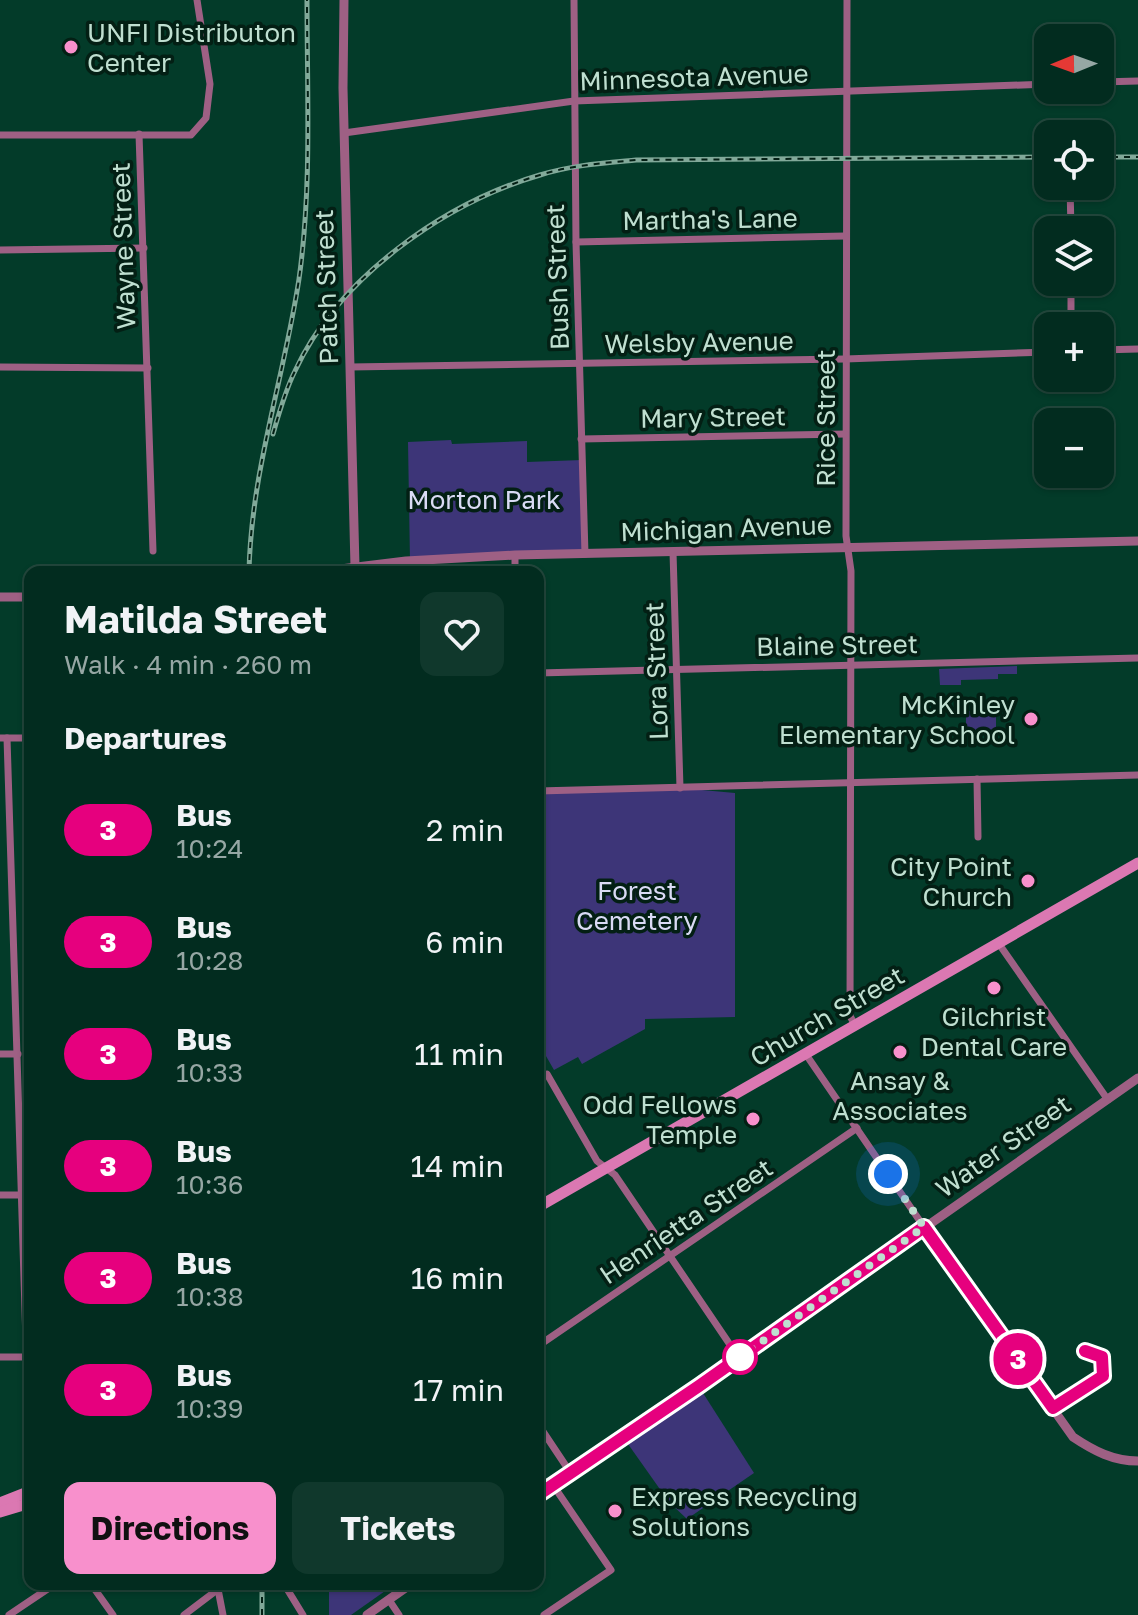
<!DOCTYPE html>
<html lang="en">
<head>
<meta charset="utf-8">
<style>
  :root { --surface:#022c1f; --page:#10382c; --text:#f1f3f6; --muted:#96a7a4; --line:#23483d; --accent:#f890cc }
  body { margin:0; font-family:"Golos Text",sans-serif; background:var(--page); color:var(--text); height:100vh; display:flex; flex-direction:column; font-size:30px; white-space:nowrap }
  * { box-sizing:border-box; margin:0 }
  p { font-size:26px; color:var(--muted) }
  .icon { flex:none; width:44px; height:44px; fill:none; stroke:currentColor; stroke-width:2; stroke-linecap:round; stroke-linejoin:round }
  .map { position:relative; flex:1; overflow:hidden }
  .side { position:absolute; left:24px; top:566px; width:520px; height:1024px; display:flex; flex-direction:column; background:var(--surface); border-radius:16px; box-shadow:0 2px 6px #0004,0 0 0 2px var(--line) }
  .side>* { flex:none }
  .badge { padding:0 16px; border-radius:26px; font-size:28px; line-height:52px }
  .needle { width:52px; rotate:269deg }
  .controls { position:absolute; left:1034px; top:24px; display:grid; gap:16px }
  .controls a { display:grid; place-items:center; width:80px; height:80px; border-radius:16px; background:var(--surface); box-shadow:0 2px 6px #0004,0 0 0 2px var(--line); font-size:40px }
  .you { position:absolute; width:40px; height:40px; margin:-20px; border:6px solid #fff; border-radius:50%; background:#1a73e8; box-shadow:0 0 0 12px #1a73e833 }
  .map>.badge { position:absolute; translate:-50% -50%; box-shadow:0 0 0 4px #fff }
  h2 { padding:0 40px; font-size:30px; line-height:72px }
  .round { display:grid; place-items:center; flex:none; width:84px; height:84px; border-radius:16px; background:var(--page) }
  .head { display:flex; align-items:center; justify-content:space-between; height:136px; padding:0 40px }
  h1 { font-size:38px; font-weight:700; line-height:60px }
  .cta { display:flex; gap:16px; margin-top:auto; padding:16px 40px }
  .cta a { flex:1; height:92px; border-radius:16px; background:var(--accent); color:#111; font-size:32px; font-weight:700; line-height:92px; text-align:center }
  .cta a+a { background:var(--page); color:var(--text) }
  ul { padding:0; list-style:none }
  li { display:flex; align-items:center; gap:24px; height:112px; padding:0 40px }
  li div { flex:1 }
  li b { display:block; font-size:30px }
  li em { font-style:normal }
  li .badge { min-width:88px; font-weight:700; text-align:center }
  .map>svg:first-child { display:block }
  .green { fill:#3d3578 }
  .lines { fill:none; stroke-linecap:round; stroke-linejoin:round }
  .minor { stroke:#9e6084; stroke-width:7 }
  .tertiary { stroke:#9e6084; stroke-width:9 }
  .secondary { stroke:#db78b2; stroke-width:11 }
  .rail-casing { stroke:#81a999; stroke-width:5 }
  .rail { stroke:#031f14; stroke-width:2; stroke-dasharray:6; stroke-linecap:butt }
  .line-casing { stroke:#fff; stroke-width:18 }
  .line { stroke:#e6007e; stroke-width:12 }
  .walk { stroke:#bfdfd0; stroke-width:8; stroke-dasharray:0 14.4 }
  .poi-dot { fill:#f890cc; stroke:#031f14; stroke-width:3 }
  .stop-dot { fill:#fff; stroke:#e6007e; stroke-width:4 }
  .labels { text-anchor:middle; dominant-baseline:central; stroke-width:7; stroke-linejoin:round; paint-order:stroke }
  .poi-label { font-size:26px; fill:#bfdfd0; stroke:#031f14; text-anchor:end }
  .street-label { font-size:26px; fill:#bfdfd0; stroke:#031f14 }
  .park-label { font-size:26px; fill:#dadbf5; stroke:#031f14 }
</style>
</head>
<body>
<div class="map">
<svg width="1138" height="1615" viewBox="0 0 1138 1615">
  <rect width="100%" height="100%" fill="#033b29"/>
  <g class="green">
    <path d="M451,440L452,444L527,441V462L582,460L585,554L410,561L408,442Z"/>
    <path d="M1017,666V674H998V679L961,680V685H940L939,669Z"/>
    <path d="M966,711H996V732L962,733L963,728L966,727Z"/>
    <path d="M680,788L735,793V1017L645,1019V1029L582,1064L578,1057L554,1070L538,1042V791Z"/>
    <path d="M703,1393L754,1473L687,1519L669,1502L628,1444Z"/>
    <path d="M329,1584H395L351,1615H329Z"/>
  </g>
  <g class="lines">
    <g class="minor">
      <path d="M574,0L576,242L585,554"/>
      <path d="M847,0L846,536L851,571L850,1016L855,1025"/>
      <path d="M1100,82L1138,81"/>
      <path d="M344,133L574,101L1048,84"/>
      <path d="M139,134L153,551"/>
      <path d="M0,135H191L206,118L210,84L197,0"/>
      <path d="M1070,186L1071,230"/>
      <path d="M576,242L845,236"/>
      <path d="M0,250L144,248"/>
      <path d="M1071,282V326"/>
      <path d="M1100,350L1138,349"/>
      <path d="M0,367L148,368"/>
      <path d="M350,367L845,359L1048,352"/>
      <path d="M581,439L845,434"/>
      <path d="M673,552L680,788"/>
      <path d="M515,555V572"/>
      <path d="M538,673L1138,658"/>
      <path d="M0,738H30"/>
      <path d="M7,738L30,1469"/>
      <path d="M977,779L978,837"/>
      <path d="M538,791L1138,775"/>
      <path d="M999,944L1108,1100"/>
      <path d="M805,1053L924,1227"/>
      <path d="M0,1054H18"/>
      <path d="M538,1078L547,1074L597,1161L615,1175L739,1358"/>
      <path d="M0,1195H30"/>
      <path d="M538,1346L857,1128"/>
      <path d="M0,1357H30"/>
      <path d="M538,1424L570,1472"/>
      <path d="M91,1584L113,1615"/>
      <path d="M217,1584L223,1615"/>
      <path d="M284,1584L303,1615"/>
      <path d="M389,1600L399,1615"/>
      <path d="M9,1615L55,1584"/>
      <path d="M184,1615L217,1590"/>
      <path d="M544,1615L611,1570L553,1485"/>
    </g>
    <g class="tertiary">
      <path d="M344,0L343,88L355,567"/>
      <path d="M316,572L406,561L515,555L1138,541"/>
      <path d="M0,597H30"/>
      <path d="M924,1227L1073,1437C1094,1451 1113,1461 1138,1461"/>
      <path d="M538,1495L699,1386L1138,1078"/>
      <path d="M367,1615L411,1584"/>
    </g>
    <g class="secondary">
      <path d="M538,1207L1138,863"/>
      <path d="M0,1503L30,1491"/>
      <path d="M0,1512L30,1503"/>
    </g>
    <g class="rail-casing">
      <g id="rail">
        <path d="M1100,157H1138"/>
        <path d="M273,434C279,413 285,391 295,371C338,278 444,203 540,175C572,165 604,163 636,160L1048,157"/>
        <path d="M249,572C251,472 284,378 299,279C312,187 307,93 307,0"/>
        <path d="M262,1615V1584"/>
      </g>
    </g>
    <use href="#rail" class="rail"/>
  </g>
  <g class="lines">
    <g class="line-casing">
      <path id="line" d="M538,1495L699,1386L924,1227L1053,1408L1103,1376L1102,1357L1085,1351"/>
    </g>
    <use href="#line" class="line"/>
    <path class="walk" d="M740,1357L924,1227L888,1174"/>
  </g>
  <g class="poi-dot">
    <circle cx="71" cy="47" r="8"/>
    <circle cx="1031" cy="719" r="8"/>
    <circle cx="1028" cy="881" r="8"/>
    <circle cx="994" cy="988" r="8"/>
    <circle cx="900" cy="1052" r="8"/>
    <circle cx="753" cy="1119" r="8"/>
    <circle cx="615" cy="1511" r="8"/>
  </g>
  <circle class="stop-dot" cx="740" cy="1357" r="16"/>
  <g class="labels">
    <g class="poi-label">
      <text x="87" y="32" text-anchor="start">UNFI Distributon<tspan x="87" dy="30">Center</tspan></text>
      <text x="1015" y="704">McKinley<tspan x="1015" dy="30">Elementary School</tspan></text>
      <text x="1012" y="866">City Point<tspan x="1012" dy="30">Church</tspan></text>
      <text x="994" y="1016" text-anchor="middle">Gilchrist<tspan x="994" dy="30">Dental Care</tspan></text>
      <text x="900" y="1080" text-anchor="middle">Ansay &amp;<tspan x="900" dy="30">Associates</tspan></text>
      <text x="737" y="1104">Odd Fellows<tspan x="737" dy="30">Temple</tspan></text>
      <text x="631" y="1496" text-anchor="start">Express Recycling<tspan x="631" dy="30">Solutions</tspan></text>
    </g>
    <g class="street-label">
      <text transform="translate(694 77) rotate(-2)">Minnesota Avenue</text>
      <text transform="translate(710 219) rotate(-1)">Martha's Lane</text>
      <text transform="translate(123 246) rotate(-92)">Wayne Street</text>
      <text transform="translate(557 277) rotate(-92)">Bush Street</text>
      <text transform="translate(326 287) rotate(-92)">Patch Street</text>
      <text transform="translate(699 342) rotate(-1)">Welsby Avenue</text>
      <text transform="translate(713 417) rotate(-1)">Mary Street</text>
      <text transform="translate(825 418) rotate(-90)">Rice Street</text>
      <text transform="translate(726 528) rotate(-2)">Michigan Avenue</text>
      <text transform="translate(837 645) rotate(-1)">Blaine Street</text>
      <text transform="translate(656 671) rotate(-92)">Lora Street</text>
      <text transform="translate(827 1016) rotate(-30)">Church Street</text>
      <text transform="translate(1003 1146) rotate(-35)">Water Street</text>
      <text transform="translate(686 1221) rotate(-34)">Henrietta Street</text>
    </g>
    <g class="park-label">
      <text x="484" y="499">Morton Park</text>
      <text x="637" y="890">Forest<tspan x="637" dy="30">Cemetery</tspan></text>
    </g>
  </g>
</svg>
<div class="controls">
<a><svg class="needle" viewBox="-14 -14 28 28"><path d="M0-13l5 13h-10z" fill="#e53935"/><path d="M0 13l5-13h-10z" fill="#96a7a4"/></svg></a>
<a><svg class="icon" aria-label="locate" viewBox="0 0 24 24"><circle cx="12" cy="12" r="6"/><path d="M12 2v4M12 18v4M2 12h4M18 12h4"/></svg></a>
<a><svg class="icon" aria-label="layers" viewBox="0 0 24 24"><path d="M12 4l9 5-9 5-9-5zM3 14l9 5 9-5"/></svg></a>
<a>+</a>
<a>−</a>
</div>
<div class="you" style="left:888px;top:1174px"></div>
<b class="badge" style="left:1018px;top:1359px;background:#e6007e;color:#fff">3</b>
<section class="side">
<div class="head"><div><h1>Matilda Street</h1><p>Walk · 4 min · 260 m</p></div><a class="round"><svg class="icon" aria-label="heart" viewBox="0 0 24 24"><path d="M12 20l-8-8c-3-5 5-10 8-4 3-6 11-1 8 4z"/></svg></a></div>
<h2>Departures</h2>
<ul>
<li><span class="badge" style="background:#e6007e;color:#fff">3</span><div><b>Bus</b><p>10:24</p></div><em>2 min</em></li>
<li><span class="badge" style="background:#e6007e;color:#fff">3</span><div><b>Bus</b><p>10:28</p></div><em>6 min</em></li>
<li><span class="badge" style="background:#e6007e;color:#fff">3</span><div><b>Bus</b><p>10:33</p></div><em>11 min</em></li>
<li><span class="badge" style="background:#e6007e;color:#fff">3</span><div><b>Bus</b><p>10:36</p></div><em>14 min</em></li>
<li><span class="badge" style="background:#e6007e;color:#fff">3</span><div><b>Bus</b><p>10:38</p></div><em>16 min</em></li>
<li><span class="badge" style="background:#e6007e;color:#fff">3</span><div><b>Bus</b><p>10:39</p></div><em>17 min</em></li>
</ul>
<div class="cta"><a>Directions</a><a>Tickets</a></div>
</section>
</div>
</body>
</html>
